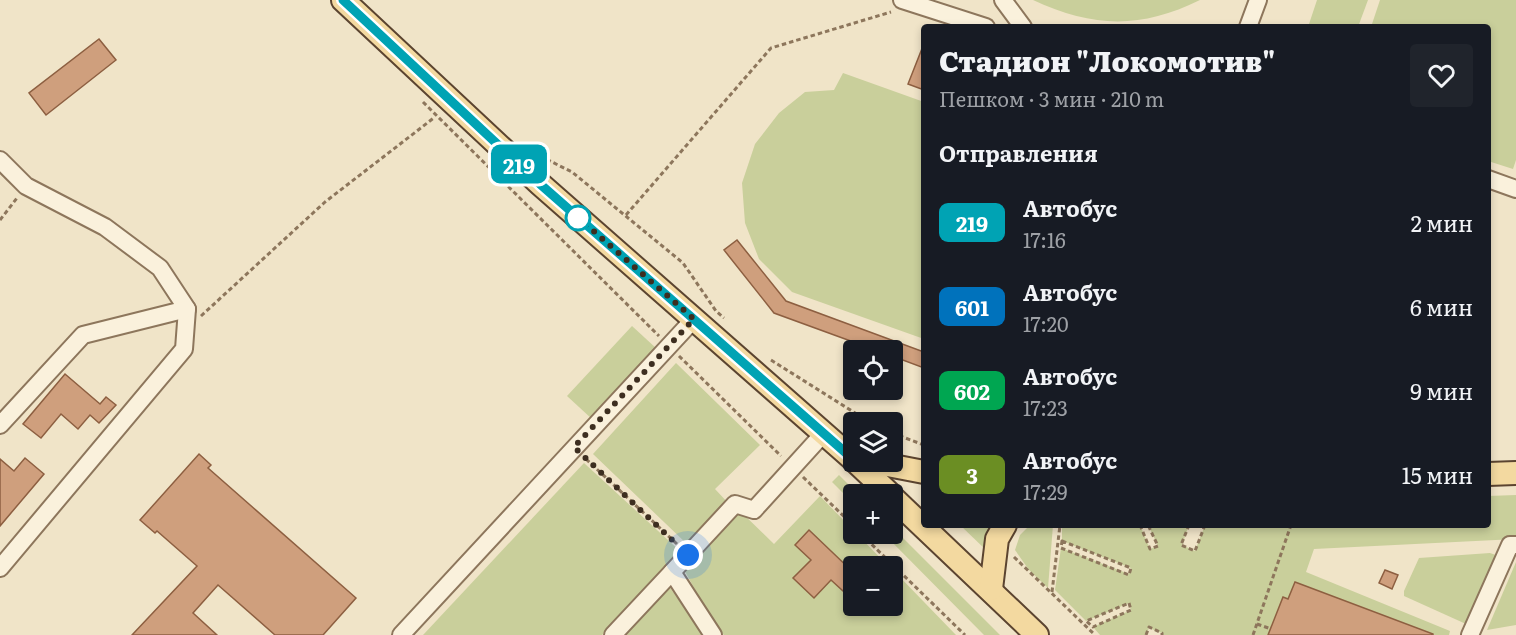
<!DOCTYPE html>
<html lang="ru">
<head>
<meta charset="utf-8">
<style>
  :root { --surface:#171b24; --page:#20242c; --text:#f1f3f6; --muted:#9ea1a6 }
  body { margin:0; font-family:Literata,serif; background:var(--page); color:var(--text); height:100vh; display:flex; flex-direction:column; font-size:22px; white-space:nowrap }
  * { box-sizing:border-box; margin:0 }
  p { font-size:20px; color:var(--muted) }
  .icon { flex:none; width:33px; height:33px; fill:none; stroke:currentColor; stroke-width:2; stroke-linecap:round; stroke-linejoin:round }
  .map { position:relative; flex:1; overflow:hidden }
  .details { position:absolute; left:921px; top:24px; width:570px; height:504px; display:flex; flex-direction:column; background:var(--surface); border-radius:6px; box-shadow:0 3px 9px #0003 }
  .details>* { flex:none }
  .badge { padding:0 12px; border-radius:9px; font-size:21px; line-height:39px }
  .buttons { position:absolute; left:843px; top:340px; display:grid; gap:12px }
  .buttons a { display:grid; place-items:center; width:60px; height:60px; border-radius:6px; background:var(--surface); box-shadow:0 3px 9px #0003; font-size:30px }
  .you { position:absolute; width:30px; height:30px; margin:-15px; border:4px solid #fff; border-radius:50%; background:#1a73e8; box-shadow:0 0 0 9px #1a73e833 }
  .map>.badge { position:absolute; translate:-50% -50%; box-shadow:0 0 0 3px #fff }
  h2 { padding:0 18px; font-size:22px; line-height:54px }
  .round { display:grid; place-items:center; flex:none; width:63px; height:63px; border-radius:6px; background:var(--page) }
  .head { display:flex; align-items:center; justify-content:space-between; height:102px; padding:0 18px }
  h1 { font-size:28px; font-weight:800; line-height:45px }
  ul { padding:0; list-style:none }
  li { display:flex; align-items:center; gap:18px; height:84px; padding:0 18px }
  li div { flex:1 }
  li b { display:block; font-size:22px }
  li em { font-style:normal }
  li .badge { min-width:66px; font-weight:700; text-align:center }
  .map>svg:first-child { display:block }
  .green { fill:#c9cf9b }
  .building { fill:#cf9f7d; stroke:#8d5f41; stroke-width:1.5 }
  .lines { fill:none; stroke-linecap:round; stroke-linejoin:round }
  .minor-casing { stroke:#8d765c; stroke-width:20 }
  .major-casing { stroke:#5b4430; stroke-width:26 }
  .path { stroke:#8d765c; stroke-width:3; stroke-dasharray:4.5 3; stroke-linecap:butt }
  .minor { stroke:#faf1dc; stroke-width:16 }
  .major { stroke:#f3d9a0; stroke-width:22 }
  .line-casing { stroke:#fff; stroke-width:14 }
  .line { stroke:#00a3b4; stroke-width:9 }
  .walk { stroke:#3d2e20; stroke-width:6; stroke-dasharray:0 10.8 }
  .stop-dot { fill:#fff; stroke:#00a3b4; stroke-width:3 }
</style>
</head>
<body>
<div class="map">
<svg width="1516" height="635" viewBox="0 0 1516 635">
  <rect width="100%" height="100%" fill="#f0e4c8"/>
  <g class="green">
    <path d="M1033,0H1200C1141,29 1093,28 1033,0Z"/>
    <path d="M1317,0H1368L1358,27H1308Z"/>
    <path d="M1380,0H1516V160L1513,169L1488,161V27H1371Z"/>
    <path d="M843,73L924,102V339L792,292L759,259L745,223L742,183L755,144L779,113L805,92L834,90Z"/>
    <path d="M632,326L657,349L592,419L567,396Z"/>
    <path d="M676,363L760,445L715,489L729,504L688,545L593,454Z"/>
    <path d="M584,463L681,552L602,635H423Z"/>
    <path d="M839,475L859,495H854L853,503L832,482Z"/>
    <path d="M1516,495V539L1314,549L1306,572L1450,631L1449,635H1162V633L1149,628L1146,635H1100L1093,627L1131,610L1129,603L1086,621L1055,590L1061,548L1129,574L1131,568L1062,541V525H1140L1150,549L1158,546L1148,525H1189L1182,545L1195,551L1205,525H1488V496Z"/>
    <path d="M820,496L853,530L854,534H857L889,567H854V606H892L893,570L956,635H724L717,629L683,568L738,509L774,544Z"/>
    <path d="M960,525H1001L987,551Z"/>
    <path d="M1030,525H1053L1048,588L1029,570L1015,550L1020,535Z"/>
    <path d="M893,528L1000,635H984L884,534H892Z"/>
    <path d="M1490,553L1496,555L1501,559L1466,624L1404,596V591L1419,558Z"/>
    <path d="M1516,562V625L1487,630Z"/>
    <path d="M668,585L704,635H626L628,622Z"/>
  </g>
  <g class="building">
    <path d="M99,39L116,60L46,115L29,93Z"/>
    <path d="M923,46H924V90L908,84Z"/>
    <path d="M737,240L786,301L924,352V368L892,356V351H878L774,313L724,250Z"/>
    <path d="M65,374L100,404L106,397L116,405L99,423L90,415L78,429L61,414L41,438L23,424Z"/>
    <path d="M199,454L211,465L208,468L356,598L323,635H275L218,585L193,613L217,635H132L197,566L157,531L155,533L140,520Z"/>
    <path d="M25,458L44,474L0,526V459L14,471Z"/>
    <path d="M809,530L854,573V601L831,580L814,598L793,578L811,560L795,545Z"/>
    <path d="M1385,570L1398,575L1392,589L1379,583Z"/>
    <path d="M1295,582L1433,634V635H1268L1283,597L1288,599Z"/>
  </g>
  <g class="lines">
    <g class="minor-casing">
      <g id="minor">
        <path d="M902,0L986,27"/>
        <path d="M1003,0L1023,27"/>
        <path d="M1248,27L1258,0"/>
        <path d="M0,160L26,186L105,227L160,268L187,309L184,349L0,568"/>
        <path d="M1488,179L1516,189"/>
        <path d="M0,425L83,335L187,309"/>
        <path d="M401,635L694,319"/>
        <path d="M613,635L672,572"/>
        <path d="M713,635L672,572L735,504L754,510L823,434"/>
        <path d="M1470,635L1510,545H1516"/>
      </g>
    </g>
    <g class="major-casing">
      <g id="major">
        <path d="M343,0L540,184L854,460"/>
        <path d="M856,462L891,495"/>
        <path d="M872,462L924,472"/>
        <path d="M1488,474L1516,473"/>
        <path d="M892,497L1037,635"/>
        <path d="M991,589L997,539L1005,525"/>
      </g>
    </g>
    <g class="path">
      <path d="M423,102L659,336"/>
      <path d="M540,156L572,172L683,263L716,311L724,318"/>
      <path d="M626,215L771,48L891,12"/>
      <path d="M0,220L17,198"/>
      <path d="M201,316L325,202L435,117"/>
      <path d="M679,356L781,456"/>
      <path d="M771,360L871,423"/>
      <path d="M892,433L924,445"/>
      <path d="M586,459L677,544"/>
      <path d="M803,477L854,526"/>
      <path d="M1140,525L1150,549L1158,546L1148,525"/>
      <path d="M1189,525L1181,545L1195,551L1205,525"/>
      <path d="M861,534L965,635"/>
      <path d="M1062,541L1131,568L1129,575L1061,548Z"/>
      <path d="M1014,557L1095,635"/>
      <path d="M1052,592L1060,525"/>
      <path d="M1129,603L1131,610L1093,627L1086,621Z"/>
      <path d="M1257,624L1271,629"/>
      <path d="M1146,635L1149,627L1162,633V635"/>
      <path d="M1253,635L1291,525"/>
    </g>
    <use href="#minor" class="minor"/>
    <use href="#major" class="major"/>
  </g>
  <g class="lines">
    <g class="line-casing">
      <path id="line" d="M343,0L540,184L854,460"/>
    </g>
    <use href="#line" class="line"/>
    <path class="walk" d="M578,218L574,214L694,319L574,447L688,555"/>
  </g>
  <circle class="stop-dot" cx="578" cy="218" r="12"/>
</svg>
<div class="buttons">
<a><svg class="icon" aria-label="locate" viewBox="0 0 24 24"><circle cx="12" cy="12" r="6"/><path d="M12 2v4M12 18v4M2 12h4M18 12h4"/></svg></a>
<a><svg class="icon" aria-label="layers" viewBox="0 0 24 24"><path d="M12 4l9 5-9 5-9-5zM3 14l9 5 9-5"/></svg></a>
<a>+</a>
<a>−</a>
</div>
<div class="you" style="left:688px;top:555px"></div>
<b class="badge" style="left:519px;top:164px;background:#00a3b4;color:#fff">219</b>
<section class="details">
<div class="head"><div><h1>Стадион &quot;Локомотив&quot;</h1><p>Пешком · 3 мин · 210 m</p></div><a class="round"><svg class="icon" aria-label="heart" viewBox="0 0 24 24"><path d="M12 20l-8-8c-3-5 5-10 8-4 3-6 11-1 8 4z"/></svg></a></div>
<h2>Отправления</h2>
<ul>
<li><span class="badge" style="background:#00a3b4;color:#fff">219</span><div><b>Автобус</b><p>17:16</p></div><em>2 мин</em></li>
<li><span class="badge" style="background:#0072bc;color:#fff">601</span><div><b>Автобус</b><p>17:20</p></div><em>6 мин</em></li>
<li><span class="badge" style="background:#00a651;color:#fff">602</span><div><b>Автобус</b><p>17:23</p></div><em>9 мин</em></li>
<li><span class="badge" style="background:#6b8e23;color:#fff">3</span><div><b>Автобус</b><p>17:29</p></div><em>15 мин</em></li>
</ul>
</section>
</div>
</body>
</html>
